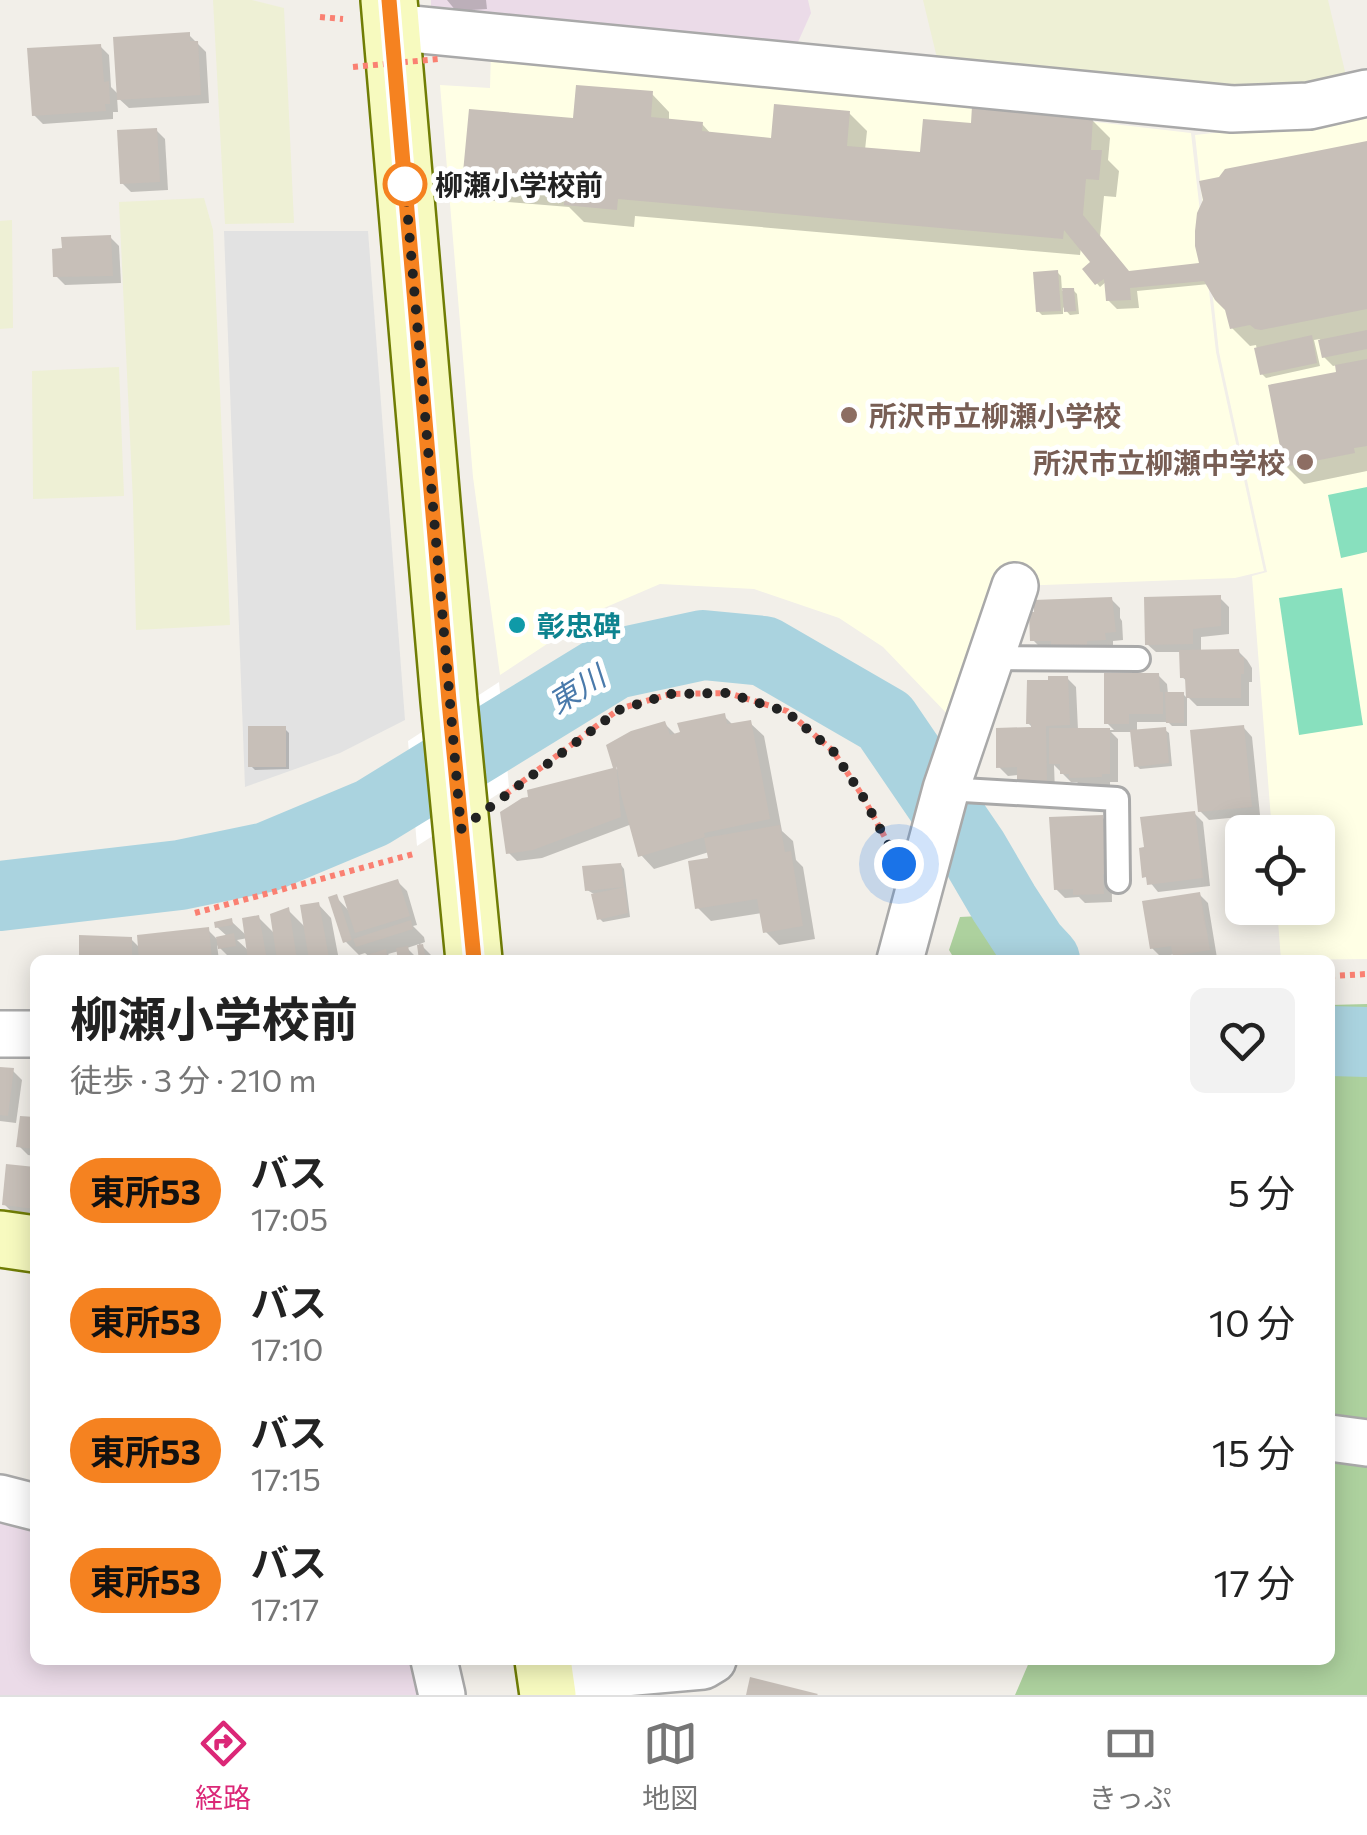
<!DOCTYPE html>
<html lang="ja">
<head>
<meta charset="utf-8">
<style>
  :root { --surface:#fff; --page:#f2f2f2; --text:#222; --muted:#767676; --line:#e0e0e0; --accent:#db2777 }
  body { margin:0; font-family:Commissioner,"Noto Sans JP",sans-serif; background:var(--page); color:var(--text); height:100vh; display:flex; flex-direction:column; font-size:38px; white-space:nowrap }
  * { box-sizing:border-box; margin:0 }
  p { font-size:32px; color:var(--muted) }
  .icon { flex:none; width:55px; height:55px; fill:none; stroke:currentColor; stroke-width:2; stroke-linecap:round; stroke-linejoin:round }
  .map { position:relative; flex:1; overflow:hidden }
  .side { position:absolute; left:30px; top:955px; width:1305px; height:710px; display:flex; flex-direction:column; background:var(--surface); border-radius:15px; box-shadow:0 5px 25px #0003 }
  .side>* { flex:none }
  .badge { padding:0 20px; border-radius:32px; font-size:35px; line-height:65px }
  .buttons { position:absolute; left:1225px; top:815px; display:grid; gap:20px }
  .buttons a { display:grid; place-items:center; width:110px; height:110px; border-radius:15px; background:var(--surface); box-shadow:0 5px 25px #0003; font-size:50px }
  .you { position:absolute; width:50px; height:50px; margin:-25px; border:8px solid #fff; border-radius:50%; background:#1a73e8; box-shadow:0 0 0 15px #1a73e833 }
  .map>.badge { position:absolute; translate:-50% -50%; box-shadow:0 0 0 5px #fff }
  .round { display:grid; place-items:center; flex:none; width:105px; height:105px; border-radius:15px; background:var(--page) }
  .overview { display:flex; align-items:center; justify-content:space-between; height:170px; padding:0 40px }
  h1 { font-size:48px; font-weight:700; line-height:75px }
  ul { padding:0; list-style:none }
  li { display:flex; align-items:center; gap:30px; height:130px; padding:0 40px }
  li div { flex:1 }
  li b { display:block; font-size:38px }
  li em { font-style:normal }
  li .badge { min-width:110px; font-weight:700; text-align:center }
  .dock { display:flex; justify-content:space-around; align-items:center; height:140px; border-top:2px solid var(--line); background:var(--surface); font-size:28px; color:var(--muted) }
  .dock a { display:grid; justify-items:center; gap:5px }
  .dock .active { color:var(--accent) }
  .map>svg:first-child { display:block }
  .industrial { fill:#ebdbe8 }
  .education { fill:#ffffe5 }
  .farmland { fill:#eef0d5 }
  .forest { fill:#add19e }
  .pitch { fill:#88e0be }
  .parking { fill:#e2e2e2 }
  .pier { fill:#fff }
  .shadow { fill:#0003; fill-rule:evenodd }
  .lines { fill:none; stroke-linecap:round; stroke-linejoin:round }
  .river { stroke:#aad3df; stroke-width:70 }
  .building { fill:#c7bfb8 }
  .lane-casing { stroke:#a9a9a9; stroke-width:28 }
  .street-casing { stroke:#a9a9a9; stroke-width:50 }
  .secondary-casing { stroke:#707d05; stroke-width:60 }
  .path { stroke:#fa8072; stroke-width:6; stroke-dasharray:5 5; stroke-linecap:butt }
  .lane { stroke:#fff; stroke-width:22 }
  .street { stroke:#fff; stroke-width:45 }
  .secondary { stroke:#f7fabf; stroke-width:55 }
  .path-bridge { stroke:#fa8072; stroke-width:6; stroke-dasharray:5 5; stroke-linecap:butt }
  .line-casing { stroke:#fff; stroke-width:22 }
  .line { stroke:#f58220; stroke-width:15 }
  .walk { stroke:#222; stroke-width:10; stroke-dasharray:0 18 }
  .stop-dot { fill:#fff; stroke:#f58220; stroke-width:5 }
  .education-dot { fill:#8d6e63; stroke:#fff; stroke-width:4 }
  .culture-dot { fill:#0f9aa8; stroke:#fff; stroke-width:4 }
  .labels { text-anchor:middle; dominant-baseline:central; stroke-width:10; stroke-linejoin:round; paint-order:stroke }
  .stop-label { font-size:28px; font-weight:bold; fill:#222; stroke:#fff; text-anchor:start }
  .education-label { font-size:28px; font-weight:bold; fill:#785e54; stroke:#fff; text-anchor:start }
  .culture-label { font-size:28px; font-weight:bold; fill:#0d838f; stroke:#fff; text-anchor:start }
  .water-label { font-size:30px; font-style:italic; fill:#4a7aab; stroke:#fff }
</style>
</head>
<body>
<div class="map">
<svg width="1367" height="1695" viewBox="0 0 1367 1695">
  <rect width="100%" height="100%" fill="#f2efe9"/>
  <g class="industrial">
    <path d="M431,0H808L811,13L798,42L431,13Z"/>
    <path d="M0,1518L35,1527V1660H413L430,1695H0Z"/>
  </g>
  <g class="education">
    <path d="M491,52L1191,133L1216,352L1264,571L1235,578L1015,586L953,720L883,647L839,618L754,589L660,584L597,611L500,675L473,477L440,85L490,88Z"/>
    <path d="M1367,114V959L1281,960L1277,908H1318V832H1272L1252,576L1267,572L1219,352L1195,135L1341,119Z"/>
  </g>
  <g class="farmland">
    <path d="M213,0H252L284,8L294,223L225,224Z"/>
    <path d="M923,0H1328L1347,80L1263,90L937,58Z"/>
    <path d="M204,198L213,230L230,625L136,630L133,502L119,202Z"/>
    <path d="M12,220L13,328L0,329V221Z"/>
    <path d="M119,367L124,496L33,499L32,371Z"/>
  </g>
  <g class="forest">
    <path d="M999,915L1043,937L1067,960H955L949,950L960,917Z"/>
    <path d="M1367,1004V1695H1015L1030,1660H1330V1005Z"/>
  </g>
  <g class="pitch">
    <path d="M1367,487V552L1341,558L1328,495Z"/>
    <path d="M1342,588L1363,725L1299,735L1279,598Z"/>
  </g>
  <path class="parking" d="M224,231H368L405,720L340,753L245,787Z"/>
  <path class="pier" d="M499,682L509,787L417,846L408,741Z"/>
  <g class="shadow">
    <path d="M447,0H486L487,9L456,11Z"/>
    <path d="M189,35L206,52L209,103L129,108L117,97L118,112H113V119L43,124L34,115L100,46L109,55L111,87L119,95Z"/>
    <path d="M652,94L669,112V121L702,124L712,135L773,141L849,113L867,131L865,150L922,155L973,126L1092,120L1110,138L1108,160L1119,171L1116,197L1104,196L1100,237L1129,273L1198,266L1367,143V471L1304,484L1286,466L1339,374L1338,365L1333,366L1324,357L1320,339L1314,340L1320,366L1266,378L1262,374L1256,345L1250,346L1232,328L1228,309L1209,284L1137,291L1139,308L1117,309L1108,300L1107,281L1100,287L1085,269L1102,278L1081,247L1080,255L635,216L634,227L584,222L569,207L482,200L464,182L576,121Z"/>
    <path d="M156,130L165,139L168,190L131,192L122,183Z"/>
    <path d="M110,237L119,246L121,283L65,285L56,276L65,251Z"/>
    <path d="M1057,272L1061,276L1062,291L1073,290L1077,294L1079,314L1070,315L1063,307V314L1042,315L1038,311Z"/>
    <path d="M1220,598L1229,607V634L1201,637V652L1238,651L1247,660L1252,668V682H1249V706H1197L1188,697V682L1182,677V652H1156L1147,644Z"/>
    <path d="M1111,599L1120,608V618L1122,621L1123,640L1113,641V648L1042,649L1033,640Z"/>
    <path d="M1158,675L1167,684L1168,694H1183L1187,698V726H1172L1168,722H1137V732L1165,730L1169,733L1172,766L1140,769L1136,765L1133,732H1111L1118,739V782H1110V785H1080L1077,782H1071L1054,765L1055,792L1019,775L1008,776L999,767L1035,730L1028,723L1067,678L1076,687L1078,730H1114L1107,723Z"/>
    <path d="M724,716L733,725L750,723L764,736L782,831L793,841L796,860L803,867L815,939L779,945L765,931L762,913L711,921L697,907L710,860L709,852L654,869L641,855L632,824L542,858L517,861L508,852L532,799L530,792L618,769L615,765L609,746L664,723L676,735Z"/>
    <path d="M1244,728L1252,737L1260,815L1209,820L1200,811Z"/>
    <path d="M285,729L289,733V769L255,770L251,766Z"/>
    <path d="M1194,813L1203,822L1210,886L1158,892L1145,876Z"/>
    <path d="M1102,817L1111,826L1112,902L1085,903L1079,897L1065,898L1056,889Z"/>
    <path d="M621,865L624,869L630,917L603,922L599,918L594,894L587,890Z"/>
    <path d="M398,882L407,891L417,925L413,926L424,937L425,942L420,944L436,960H422L419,944L407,948L419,960H400L399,951L388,954L394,960H373L365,953L359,955L346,942L336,897L351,913Z"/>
    <path d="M1199,894L1208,903L1217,958L1180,960L1175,954L1161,957L1152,948Z"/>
    <path d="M318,904L331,918L339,960H311L306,955L307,960H81L131,939L141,949L208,930L217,939L228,937L217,927L231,921L248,937L259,918L276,935L288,910L306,928ZM248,938L250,952L237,940ZM217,945L230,958L219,960Z"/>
    <path d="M0,1069L13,1071L22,1080L16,1123L0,1121Z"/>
    <path d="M35,1120V1156L28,1155L19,1146Z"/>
    <path d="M35,1170V1216L13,1213L4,1204Z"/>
  </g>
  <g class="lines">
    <g class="river">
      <path d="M0,896L180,875L267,857L372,813L615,664L703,645L764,651L885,721L973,850L1004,903L1032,946L1045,960"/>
      <path d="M1330,1041L1367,1042"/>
    </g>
  </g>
  <g class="building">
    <path d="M190,32V41H198L201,95L117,100L113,37Z"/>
    <path d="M101,44L104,82L109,81L110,104H105L106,111L32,116L27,48Z"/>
    <path d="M576,85L653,91L651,117L703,122L702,131L771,138L774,104L850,111L847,146L920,152L923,119L971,123L972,106L1093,117L1091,150H1102L1099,180L1086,179L1083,215L1129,271L1199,263L1195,246V231L1197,213L1203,200L1199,181L1219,177L1225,169L1367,141V309L1261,330L1255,329L1250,325L1230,329L1225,310L1215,300L1204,281L1130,288L1131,300L1106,301L1104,279L1095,285L1082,269L1090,262L1064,230L1063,239L618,199L617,210L564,205L565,192L462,183L469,109L573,118Z"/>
    <path d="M157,128L160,182L120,184L117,130Z"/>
    <path d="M111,235L113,276L53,277L52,249L62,248L61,237Z"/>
    <path d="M1058,270L1061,311L1036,312L1033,272Z"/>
    <path d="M1062,288H1074L1076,311L1064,312Z"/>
    <path d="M1367,330V349L1322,358L1318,340Z"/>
    <path d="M1312,335L1317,363L1260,375L1254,348Z"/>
    <path d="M1367,359V446L1354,448L1355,453L1284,467L1268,385L1336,372L1335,365Z"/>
    <path d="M1221,595V626L1193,629V644L1145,645L1144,597Z"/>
    <path d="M1112,597L1116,632L1105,633L1106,640L1087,641V646L1051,647V641H1030L1029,612H1034V600Z"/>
    <path d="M1239,649L1240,657H1244V674H1241V698H1186L1185,678H1180L1179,650Z"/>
    <path d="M1104,673H1159L1160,692H1163V714H1129V724H1104Z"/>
    <path d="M1048,676H1068L1070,725L1046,726L1047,784L1017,785V767L996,768V728L1031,727V724H1026L1027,680H1048Z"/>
    <path d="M1165,692H1184V723H1166Z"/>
    <path d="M725,713L727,724L751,720L770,819L704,833L705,837L638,857L621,795L616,761L621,817L533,850L506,854L500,812L522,798L528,797L527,790L613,768L606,745L631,731L665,721L670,735L680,732L677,723Z"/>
    <path d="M1244,725L1252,807L1198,812L1190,730Z"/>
    <rect x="248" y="726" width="38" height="41"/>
    <path d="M1166,727L1169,763L1134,767L1130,730Z"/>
    <path d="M1049,728H1110V774H1102V777L1069,778V774H1060V764H1049Z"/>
    <path d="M1195,811L1203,878L1147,885L1146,877L1142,878L1139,848L1144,847L1140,817Z"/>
    <path d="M1103,815L1106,874H1103L1104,894L1073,895V889L1054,890L1049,817Z"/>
    <path d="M780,825L785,852L791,851L803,926L763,933L757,899L695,909L688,861L708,858L704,838Z"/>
    <path d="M621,863L624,887L585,891L582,866Z"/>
    <path d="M398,879L410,916L355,933L343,896Z"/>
    <path d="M625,887L628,913L597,920L591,894Z"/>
    <path d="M1200,892L1210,950L1173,956L1171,946L1150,949L1142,901Z"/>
    <path d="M337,894L352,940L343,943L328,897Z"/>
    <path d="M319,902L329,958L309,960L300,905Z"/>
    <path d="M289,907L297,960H277L270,914Z"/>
    <path d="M259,915L267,960H248L242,918Z"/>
    <path d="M232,918L233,925L215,928L214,922Z"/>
    <path d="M411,920L413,929L356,947L353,939Z"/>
    <path d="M209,927L212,960H139L137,935Z"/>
    <path d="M234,933L236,946L218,949L216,937Z"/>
    <path d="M79,935L132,937V960H79Z"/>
    <path d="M423,944L426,960H419L417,945Z"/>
    <path d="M408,946L411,960H398L396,948Z"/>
    <path d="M386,949L388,960H371L370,954Z"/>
    <path d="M0,1067L14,1068L8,1116L0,1115Z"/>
    <path d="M20,1116L35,1117V1149L16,1147Z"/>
    <path d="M6,1164L35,1167V1209L2,1205Z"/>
    <path d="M750,1677L818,1694L817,1695H746Z"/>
  </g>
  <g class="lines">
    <g class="lane-casing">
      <g id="lane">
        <path d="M990,658L1138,659"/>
        <path d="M946,789L1117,799L1118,881"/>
      </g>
    </g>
    <g class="street-casing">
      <g id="street">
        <path d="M391,27L1232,109L1309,106L1367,93"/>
        <path d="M900,960L946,789L1015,586"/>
        <path d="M0,1034H35"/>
        <path d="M1330,1438L1367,1443"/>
        <path d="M0,1498L35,1507"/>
        <path d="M434,1660L442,1695"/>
        <path d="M546,1680L703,1666L713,1660"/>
      </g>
    </g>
    <g class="secondary-casing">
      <g id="secondary">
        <path d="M389,0L449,701L474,960"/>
        <path d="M0,1239L35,1244"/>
        <path d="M543,1660L548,1695"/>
      </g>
    </g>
    <g class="path">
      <path d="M320,17L343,19"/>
      <path d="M506,794L619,709L670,694L728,693L787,711L833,751L862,795L888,843"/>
      <path d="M195,913L417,853"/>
      <path d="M1330,976L1367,974"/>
    </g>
    <use href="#lane" class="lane"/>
    <use href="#street" class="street"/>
    <use href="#secondary" class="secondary"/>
    <path class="path-bridge" d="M353,67L438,59"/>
  </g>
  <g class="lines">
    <g class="line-casing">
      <path id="line" d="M389,0L449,701L474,960"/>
    </g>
    <use href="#line" class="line"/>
    <path class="walk" d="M405,184L461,829L619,710L670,694L728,693L787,712L833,751L862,795L899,864"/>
  </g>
  <circle class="stop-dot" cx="405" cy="184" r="20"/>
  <g class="education-dot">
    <circle cx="849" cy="415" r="10"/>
    <circle cx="1305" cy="462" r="10"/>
  </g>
  <circle class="culture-dot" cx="517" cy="625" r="10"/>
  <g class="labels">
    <g class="stop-label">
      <text x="435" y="184">柳瀬小学校前</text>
    </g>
    <g class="education-label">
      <text x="869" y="415">所沢市立柳瀬小学校</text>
      <text x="1285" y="462" text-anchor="end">所沢市立柳瀬中学校</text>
    </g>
    <g class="culture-label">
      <text x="537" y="625">彰忠碑</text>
    </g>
    <g class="water-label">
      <text transform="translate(576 688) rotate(-32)">東川</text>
    </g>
  </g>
</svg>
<div class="buttons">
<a><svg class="icon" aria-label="locate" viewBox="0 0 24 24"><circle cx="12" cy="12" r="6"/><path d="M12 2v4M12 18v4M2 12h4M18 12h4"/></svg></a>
</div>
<div class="you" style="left:899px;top:864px"></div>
<section class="side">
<div class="overview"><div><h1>柳瀬小学校前</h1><p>徒歩 · 3 分 · 210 m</p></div><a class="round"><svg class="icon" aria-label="heart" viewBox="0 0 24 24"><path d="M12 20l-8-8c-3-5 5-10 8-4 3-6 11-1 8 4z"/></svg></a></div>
<ul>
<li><span class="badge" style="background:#f58220;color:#111">東所53</span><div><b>バス</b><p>17:05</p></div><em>5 分</em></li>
<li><span class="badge" style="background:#f58220;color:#111">東所53</span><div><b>バス</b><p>17:10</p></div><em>10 分</em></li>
<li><span class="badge" style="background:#f58220;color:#111">東所53</span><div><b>バス</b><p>17:15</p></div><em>15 分</em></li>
<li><span class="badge" style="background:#f58220;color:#111">東所53</span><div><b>バス</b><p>17:17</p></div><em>17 分</em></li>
</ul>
</section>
</div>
<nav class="dock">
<a class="active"><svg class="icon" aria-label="directions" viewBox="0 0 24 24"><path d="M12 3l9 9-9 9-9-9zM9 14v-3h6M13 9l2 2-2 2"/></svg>経路</a>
<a><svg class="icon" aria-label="map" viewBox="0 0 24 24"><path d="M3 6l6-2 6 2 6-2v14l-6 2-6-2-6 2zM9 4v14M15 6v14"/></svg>地図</a>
<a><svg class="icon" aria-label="tickets" viewBox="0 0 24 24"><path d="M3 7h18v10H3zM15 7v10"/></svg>きっぷ</a>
</nav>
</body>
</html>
